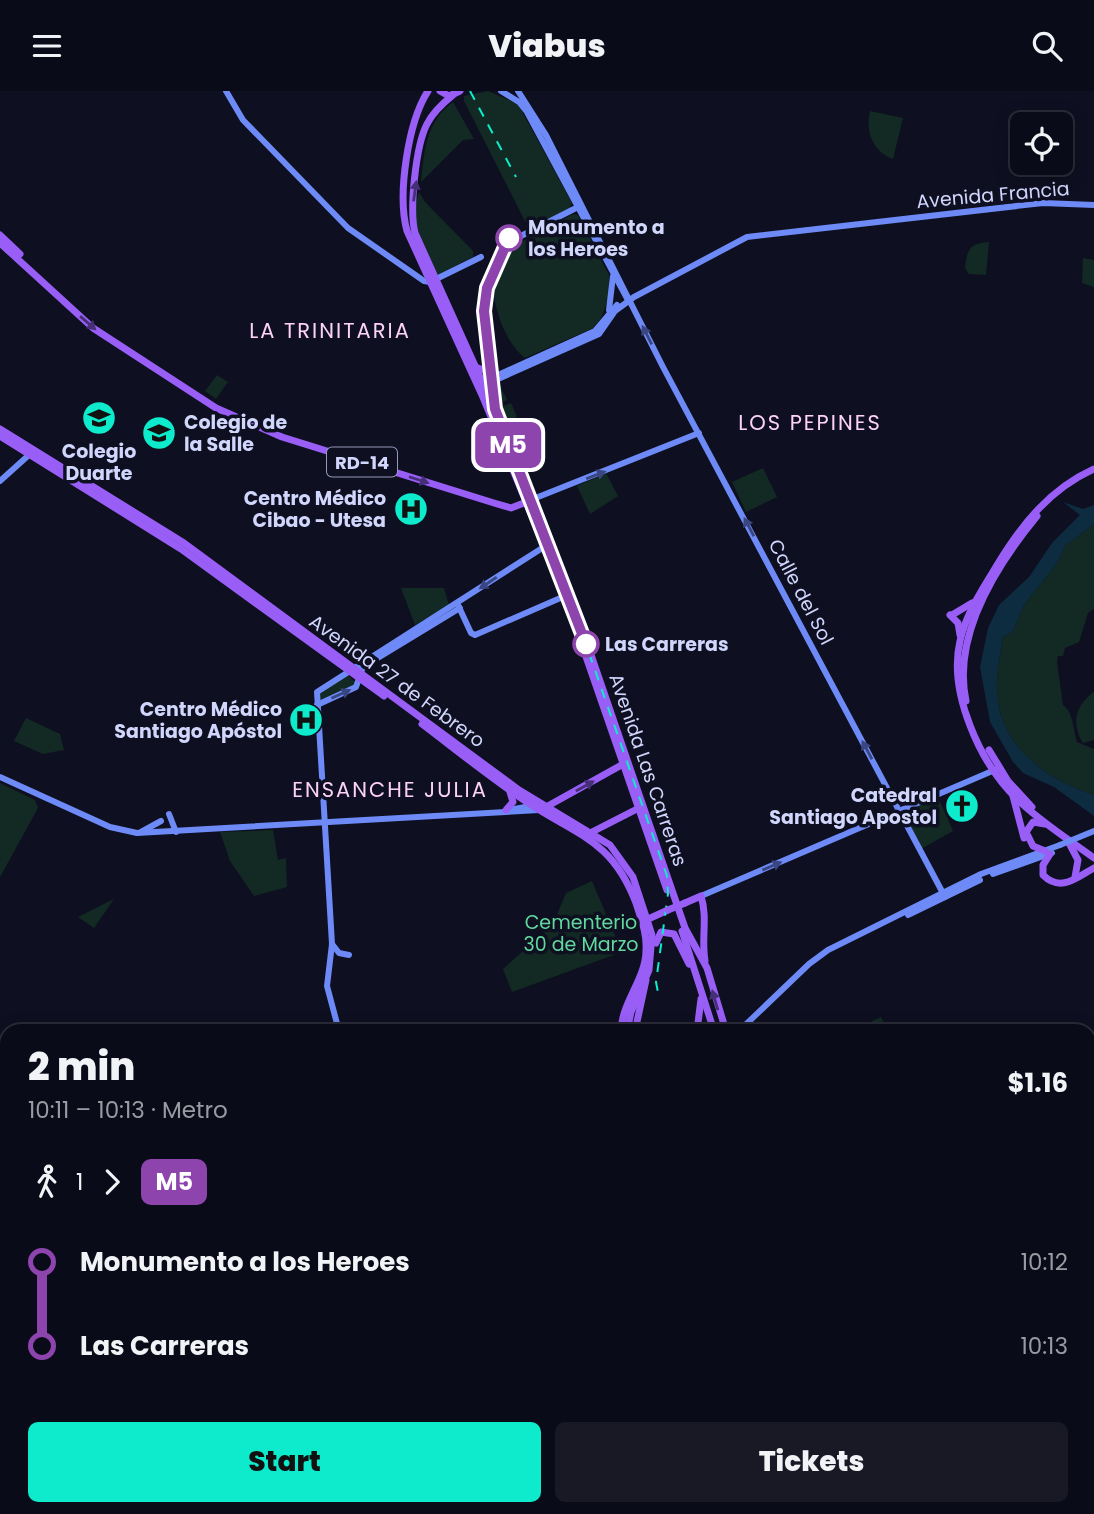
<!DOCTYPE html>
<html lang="en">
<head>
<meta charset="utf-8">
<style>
  :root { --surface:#0a0b18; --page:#181925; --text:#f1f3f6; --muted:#999ba2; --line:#2a2b37; --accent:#0debcc }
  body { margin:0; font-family:Poppins,sans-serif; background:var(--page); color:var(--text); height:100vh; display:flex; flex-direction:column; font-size:26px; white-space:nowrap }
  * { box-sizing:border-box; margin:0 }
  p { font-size:23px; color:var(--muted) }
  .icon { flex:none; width:38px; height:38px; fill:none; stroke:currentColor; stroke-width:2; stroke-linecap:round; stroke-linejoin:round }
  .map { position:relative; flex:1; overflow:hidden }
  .drawer { position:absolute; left:0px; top:933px; width:1096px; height:492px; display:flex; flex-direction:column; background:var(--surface); border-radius:21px 21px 0 0; box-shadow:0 4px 18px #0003,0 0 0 2px var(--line) }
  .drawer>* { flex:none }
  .badge { padding:0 14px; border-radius:10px; font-size:24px; line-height:46px }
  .buttons { position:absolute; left:1010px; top:21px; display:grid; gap:14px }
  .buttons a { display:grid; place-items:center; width:63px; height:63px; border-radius:10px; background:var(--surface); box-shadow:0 4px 18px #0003,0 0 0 2px var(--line); font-size:35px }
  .map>.badge { position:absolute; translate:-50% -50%; box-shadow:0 0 0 4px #fff }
  .legs { display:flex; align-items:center; gap:10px; height:77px; padding:0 28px; font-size:23px }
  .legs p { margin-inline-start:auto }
  .overview { display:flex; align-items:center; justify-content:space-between; height:119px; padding:0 28px }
  h1 { font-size:38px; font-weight:800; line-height:52px }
  .primary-button { display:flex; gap:14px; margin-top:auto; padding:14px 28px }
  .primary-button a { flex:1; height:80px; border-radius:10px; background:var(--accent); color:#111; font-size:28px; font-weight:800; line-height:80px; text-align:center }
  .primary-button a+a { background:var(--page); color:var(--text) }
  ul { padding:0 28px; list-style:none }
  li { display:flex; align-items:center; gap:24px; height:84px; font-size:26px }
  li i { display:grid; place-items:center; width:10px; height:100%; margin:0 9px; background:currentColor }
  li i::after { content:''; width:18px; height:18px; margin:-9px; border:5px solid; border-radius:50%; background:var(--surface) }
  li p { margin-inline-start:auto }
  li:first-child i { background:linear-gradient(#0000 50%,currentColor 0) }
  li:last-child i { background:linear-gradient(currentColor 50%,#0000 0) }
  header { display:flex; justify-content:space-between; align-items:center; height:91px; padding:0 28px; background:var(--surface); font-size:32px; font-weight:800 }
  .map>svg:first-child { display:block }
  .green { fill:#122a23 }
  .water { fill:#0e2c40 }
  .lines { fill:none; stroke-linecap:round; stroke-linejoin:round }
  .canal { stroke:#0e2c40; stroke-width:3.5 }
  .secondary { stroke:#6d8af7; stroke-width:6 }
  .primary { stroke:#985ef6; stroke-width:7 }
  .rail { stroke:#0debcc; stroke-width:2; stroke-dasharray:10 9; stroke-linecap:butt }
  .secondary-bridge { stroke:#6d8af7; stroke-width:6 }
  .primary-bridge { stroke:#985ef6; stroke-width:7 }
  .oneway { fill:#452f76 }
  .oneway2 { fill:#394681 }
  .line-1-casing { stroke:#fff; stroke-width:16 }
  .line-1 { stroke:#8e44ad; stroke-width:10 }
  .stop-1-dot { fill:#fff; stroke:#8e44ad; stroke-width:3.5 }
  .labels { text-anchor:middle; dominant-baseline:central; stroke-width:7; stroke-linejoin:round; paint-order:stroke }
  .shield { fill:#0e0f20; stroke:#969aba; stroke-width:2 }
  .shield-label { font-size:18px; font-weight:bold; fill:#d0d6fc }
  .street-label { font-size:19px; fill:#d0d6fc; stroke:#0e0f20 }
  .stop-label { font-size:19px; font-weight:bold; fill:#d0d6fc; stroke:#0e0f20; text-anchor:start }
  .poi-label { font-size:19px; font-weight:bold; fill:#d0d6fc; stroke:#0e0f20; text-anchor:end }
  .park-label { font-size:19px; fill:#61d89d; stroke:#0e0f20 }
  .neighbourhood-label { font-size:21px; letter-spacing:2px; fill:#fcd2f7; stroke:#0e0f20 }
</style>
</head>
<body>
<header><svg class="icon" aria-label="menu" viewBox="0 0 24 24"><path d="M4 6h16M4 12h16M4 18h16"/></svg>Viabus<svg class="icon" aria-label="search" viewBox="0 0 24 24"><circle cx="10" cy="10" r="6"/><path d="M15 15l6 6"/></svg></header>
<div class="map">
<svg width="1094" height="1423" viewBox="0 0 1094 1423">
  <rect width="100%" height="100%" fill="#0e0f20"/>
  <g class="green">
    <path d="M488,0L518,13L572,112L570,117L534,135L527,134L464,10V5Z"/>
    <path d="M453,11L474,48L463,49L421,91C424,61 426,30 453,11Z"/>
    <path d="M870,20L903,27L893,68C873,61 865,41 870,20Z"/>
    <path d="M419,101L425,111L473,160V166L437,184C424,157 408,131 419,101Z"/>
    <path d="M573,123L578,124L609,184V206L601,227L593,237L525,267C498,245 491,201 490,168Z"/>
    <path d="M989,151L986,184L969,183L965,177C967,158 970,152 989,151Z"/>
    <path d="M1083,167L1094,169V196L1082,192Z"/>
    <path d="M217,284L228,291L216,308L205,300Z"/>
    <path d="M499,292L507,309L496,315L488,298Z"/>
    <path d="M511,312L517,326L504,332L498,317Z"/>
    <path d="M763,377L777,406L746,421L732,391Z"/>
    <path d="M606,382L618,405L590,423L577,395Z"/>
    <path d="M1094,433V518L1088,522L1079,551L1065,557L1063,565H1058L1057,571L1063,614C1074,622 1073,638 1077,651L1094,658V704C1041,687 994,650 997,590C997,575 1002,561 1002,547L1013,540L1024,514L1058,471L1065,455Z"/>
    <path d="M401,497H444L449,514L415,534Z"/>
    <path d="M348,584L357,593L319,613L318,603Z"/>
    <path d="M1094,601V649L1083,652C1071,633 1075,614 1094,601Z"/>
    <path d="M26,627L60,643L64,659L43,663L14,650Z"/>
    <path d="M0,692L35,709L38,717L0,786Z"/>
    <path d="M938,706L953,740L921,758L904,721Z"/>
    <path d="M273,739L278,769L286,767L287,796L254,805L230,770L220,741Z"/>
    <path d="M592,790L622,861L512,901L503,878L553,833L566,802Z"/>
    <path d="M114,808L94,837L78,826Z"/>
    <path d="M881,926L888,940H851Z"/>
    <path d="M186,1418H242L231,1423H191Z"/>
    <path d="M881,1418H995V1423H870Z"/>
  </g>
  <g class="water">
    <path d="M1063,411L1083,418L1094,414V433L1065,455L1058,471L1024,514L1013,540L1002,547C1002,561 997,575 997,590C994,650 1041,687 1094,704V725L1054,696L1023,682L1013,671L990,631L980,576L988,537L999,514L1029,486L1052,452L1080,424Z"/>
    <path d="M1094,1265V1304L1089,1312V1269Z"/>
    <path d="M674,1418H761L743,1423H649Z"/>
  </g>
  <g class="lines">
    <path class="canal" d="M1014,1418V1423"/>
    <g class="secondary">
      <path d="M226,0L243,29L348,137L424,190L430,191L481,166"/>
      <path d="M501,0L519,11L527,21L629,211"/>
      <path d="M518,0L546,44L663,276L945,806"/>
      <path d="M515,148L580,115"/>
      <path d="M609,219L613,185"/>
      <path d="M496,285L595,240L617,214"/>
      <path d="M480,296L599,243L615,220L634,206L747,146L1043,112L1094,114"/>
      <path d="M0,390L30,363"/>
      <path d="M533,408L699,342"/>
      <path d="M458,514L471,542L475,544L565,505"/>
      <path d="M317,614L356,596L363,576L460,517"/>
      <path d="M0,686L110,736L137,742L539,719"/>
      <path d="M509,719L536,714"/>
      <path d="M169,723L176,741"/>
      <path d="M141,741L161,730"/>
      <path d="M993,783L1052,762"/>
      <path d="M701,805L997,678"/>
      <path d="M908,824L980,789"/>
      <path d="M332,853L339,862L349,864"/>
      <path d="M339,940L327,895L332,853L317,601L547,454"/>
      <path d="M739,940L809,873L828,859L981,783L1060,754"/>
      <path d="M102,1418L107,1423"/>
      <path d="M327,1423L338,1418"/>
    </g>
    <g class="primary">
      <path d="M428,0C408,31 397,104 407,140L482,304L565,505L667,799"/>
      <path d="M440,0L449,5L460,0"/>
      <path d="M453,4C443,12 433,21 427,33C416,54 409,118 415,142L495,319L570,503L685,837L707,877L726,940"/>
      <path d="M0,144L20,163"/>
      <path d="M0,152L93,237L216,317L282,346L494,412L511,417L529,410"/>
      <path d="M478,277L497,284"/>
      <path d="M0,338L184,452L519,699L610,754L633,786L652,844L649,879L631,921L627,940"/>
      <path d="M0,345L181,458L384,605"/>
      <path d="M1094,378C1050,398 1022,433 997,474C983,498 966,522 960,550C948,601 980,673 1018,709C1041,731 1068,748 1094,767"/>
      <path d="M950,524L958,532L960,544"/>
      <path d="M952,524L972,512"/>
      <path d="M966,610C952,544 996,475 1037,425"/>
      <path d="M422,633C455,658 487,684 521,707C574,744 611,746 636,812C641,828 647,842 646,859C646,888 622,910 621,940"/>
      <path d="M989,659L1008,690L1032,716"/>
      <path d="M1013,705L1024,747"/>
      <path d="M546,716L627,671"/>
      <path d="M506,719L513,711L510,701"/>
      <path d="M1045,733L1033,731L1026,741L1033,755L1045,760"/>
      <path d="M592,741L639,717"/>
      <path d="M1069,752L1078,769L1075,786"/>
      <path d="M1050,763L1043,774V784C1061,802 1077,786 1094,777"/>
      <path d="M685,812L701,805C708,827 701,847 705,870"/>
      <path d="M646,829L668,819"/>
      <path d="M682,840L714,940"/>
      <path d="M656,852L661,841L674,843L689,873"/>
      <path d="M635,940L646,889"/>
      <path d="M697,940L701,908"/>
      <path d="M1088,1215L1094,1211"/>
      <path d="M401,1423L405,1418"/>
      <path d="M409,1423L413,1418"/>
      <path d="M580,1423L604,1418"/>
    </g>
    <g class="rail">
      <path d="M470,0L516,86"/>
      <path d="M482,209C474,324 539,429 577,533"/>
      <path d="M589,562L667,785L668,803L656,891L659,907"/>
      <path d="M403,1423L407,1418"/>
    </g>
    <path class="secondary-bridge" d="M1060,754L1094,740"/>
    <path class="primary-bridge" d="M668,819L685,812"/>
  </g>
  <defs><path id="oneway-solid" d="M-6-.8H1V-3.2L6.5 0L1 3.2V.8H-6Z" transform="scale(1.75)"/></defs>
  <g class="oneway">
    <use href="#oneway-solid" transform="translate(415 100) rotate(-82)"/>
    <use href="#oneway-solid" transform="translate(88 232) rotate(41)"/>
    <use href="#oneway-solid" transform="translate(419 389) rotate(18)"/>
    <use href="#oneway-solid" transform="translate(585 695) rotate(-29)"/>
    <use href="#oneway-solid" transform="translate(715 909) rotate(-106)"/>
  </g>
  <g class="oneway2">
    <use href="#oneway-solid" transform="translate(647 244) rotate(-117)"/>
    <use href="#oneway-solid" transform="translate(596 384) rotate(-21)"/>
    <use href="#oneway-solid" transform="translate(749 436) rotate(-118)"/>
    <use href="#oneway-solid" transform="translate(488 492) rotate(146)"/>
    <use href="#oneway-solid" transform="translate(341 603) rotate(-24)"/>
    <use href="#oneway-solid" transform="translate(867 659) rotate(-118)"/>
    <use href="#oneway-solid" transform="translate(772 775) rotate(-23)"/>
  </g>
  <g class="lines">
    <g class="line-1-casing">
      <path id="line-1" d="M509,147L487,197L484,220L495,318L586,553"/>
    </g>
    <use href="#line-1" class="line-1"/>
  </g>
  <defs>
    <g id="university-disc" transform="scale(1.75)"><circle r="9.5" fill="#0debcc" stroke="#0e0f20"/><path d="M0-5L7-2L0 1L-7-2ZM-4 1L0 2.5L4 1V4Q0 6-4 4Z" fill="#111"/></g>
    <g id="hospital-disc" transform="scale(1.75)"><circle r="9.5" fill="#0debcc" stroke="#0e0f20"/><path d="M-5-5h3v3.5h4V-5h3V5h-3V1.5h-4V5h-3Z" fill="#111"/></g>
    <g id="church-disc" transform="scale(1.75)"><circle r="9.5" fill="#0debcc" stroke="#0e0f20"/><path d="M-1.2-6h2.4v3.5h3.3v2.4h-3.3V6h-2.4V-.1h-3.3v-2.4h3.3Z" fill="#111"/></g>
  </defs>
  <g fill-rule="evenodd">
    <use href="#university-disc" x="99" y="327"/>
    <use href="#university-disc" x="159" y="342"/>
    <use href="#hospital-disc" x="411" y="418"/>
    <use href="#hospital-disc" x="306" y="629"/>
    <use href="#church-disc" x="962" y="715"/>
  </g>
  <g class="stop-1-dot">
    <circle cx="509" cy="147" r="12"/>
    <circle cx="586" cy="553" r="12"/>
  </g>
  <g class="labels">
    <rect class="shield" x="327" y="356.5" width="70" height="29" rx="5"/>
    <g class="shield-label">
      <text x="362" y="371">RD-14</text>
    </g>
    <g class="street-label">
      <text transform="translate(993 104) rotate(-5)">Avenida Francia</text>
      <text transform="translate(801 501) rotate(62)">Calle del Sol</text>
      <text transform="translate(397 590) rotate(36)">Avenida 27 de Febrero</text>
      <text transform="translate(648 679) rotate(71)">Avenida Las Carreras</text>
    </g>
    <g class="stop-label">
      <text x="528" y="136">Monumento a<tspan x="528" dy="22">los Heroes</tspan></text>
      <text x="605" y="553">Las Carreras</text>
    </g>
    <g class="poi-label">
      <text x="184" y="331" text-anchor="start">Colegio de<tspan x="184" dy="22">la Salle</tspan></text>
      <text x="99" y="360" text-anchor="middle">Colegio<tspan x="99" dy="22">Duarte</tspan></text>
      <text x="386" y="407">Centro Médico<tspan x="386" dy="22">Cibao - Utesa</tspan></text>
      <text x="282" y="618">Centro Médico<tspan x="282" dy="22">Santiago Apóstol</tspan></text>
      <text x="937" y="704">Catedral<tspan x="937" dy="22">Santiago Apostol</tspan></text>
    </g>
    <g class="park-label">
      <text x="581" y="831">Cementerio<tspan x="581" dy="22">30 de Marzo</tspan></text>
    </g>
    <g class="neighbourhood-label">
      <text x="330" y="239">LA TRINITARIA</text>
      <text x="810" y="331">LOS PEPINES</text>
      <text x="390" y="698">ENSANCHE JULIA</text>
    </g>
  </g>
</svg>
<div class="buttons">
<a><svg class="icon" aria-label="locate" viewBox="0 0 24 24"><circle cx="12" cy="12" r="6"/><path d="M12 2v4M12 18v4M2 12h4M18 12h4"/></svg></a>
</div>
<b class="badge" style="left:508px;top:354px;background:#8e44ad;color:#fff">M5</b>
<section class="drawer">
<div class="overview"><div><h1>2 min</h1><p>10:11 – 10:13 · Metro</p></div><b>$1.16</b></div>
<div class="legs"><svg class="icon" aria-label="walk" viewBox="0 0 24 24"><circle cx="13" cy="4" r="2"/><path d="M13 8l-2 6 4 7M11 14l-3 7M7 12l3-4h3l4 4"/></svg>1<svg class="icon" aria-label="forward" viewBox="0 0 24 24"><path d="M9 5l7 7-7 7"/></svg><b class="badge" style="background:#8e44ad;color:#fff">M5</b></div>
<ul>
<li><i style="color:#8e44ad"></i><b>Monumento a los Heroes</b><p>10:12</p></li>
<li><i style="color:#8e44ad"></i><b>Las Carreras</b><p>10:13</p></li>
</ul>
<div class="primary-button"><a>Start</a><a>Tickets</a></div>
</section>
</div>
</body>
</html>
